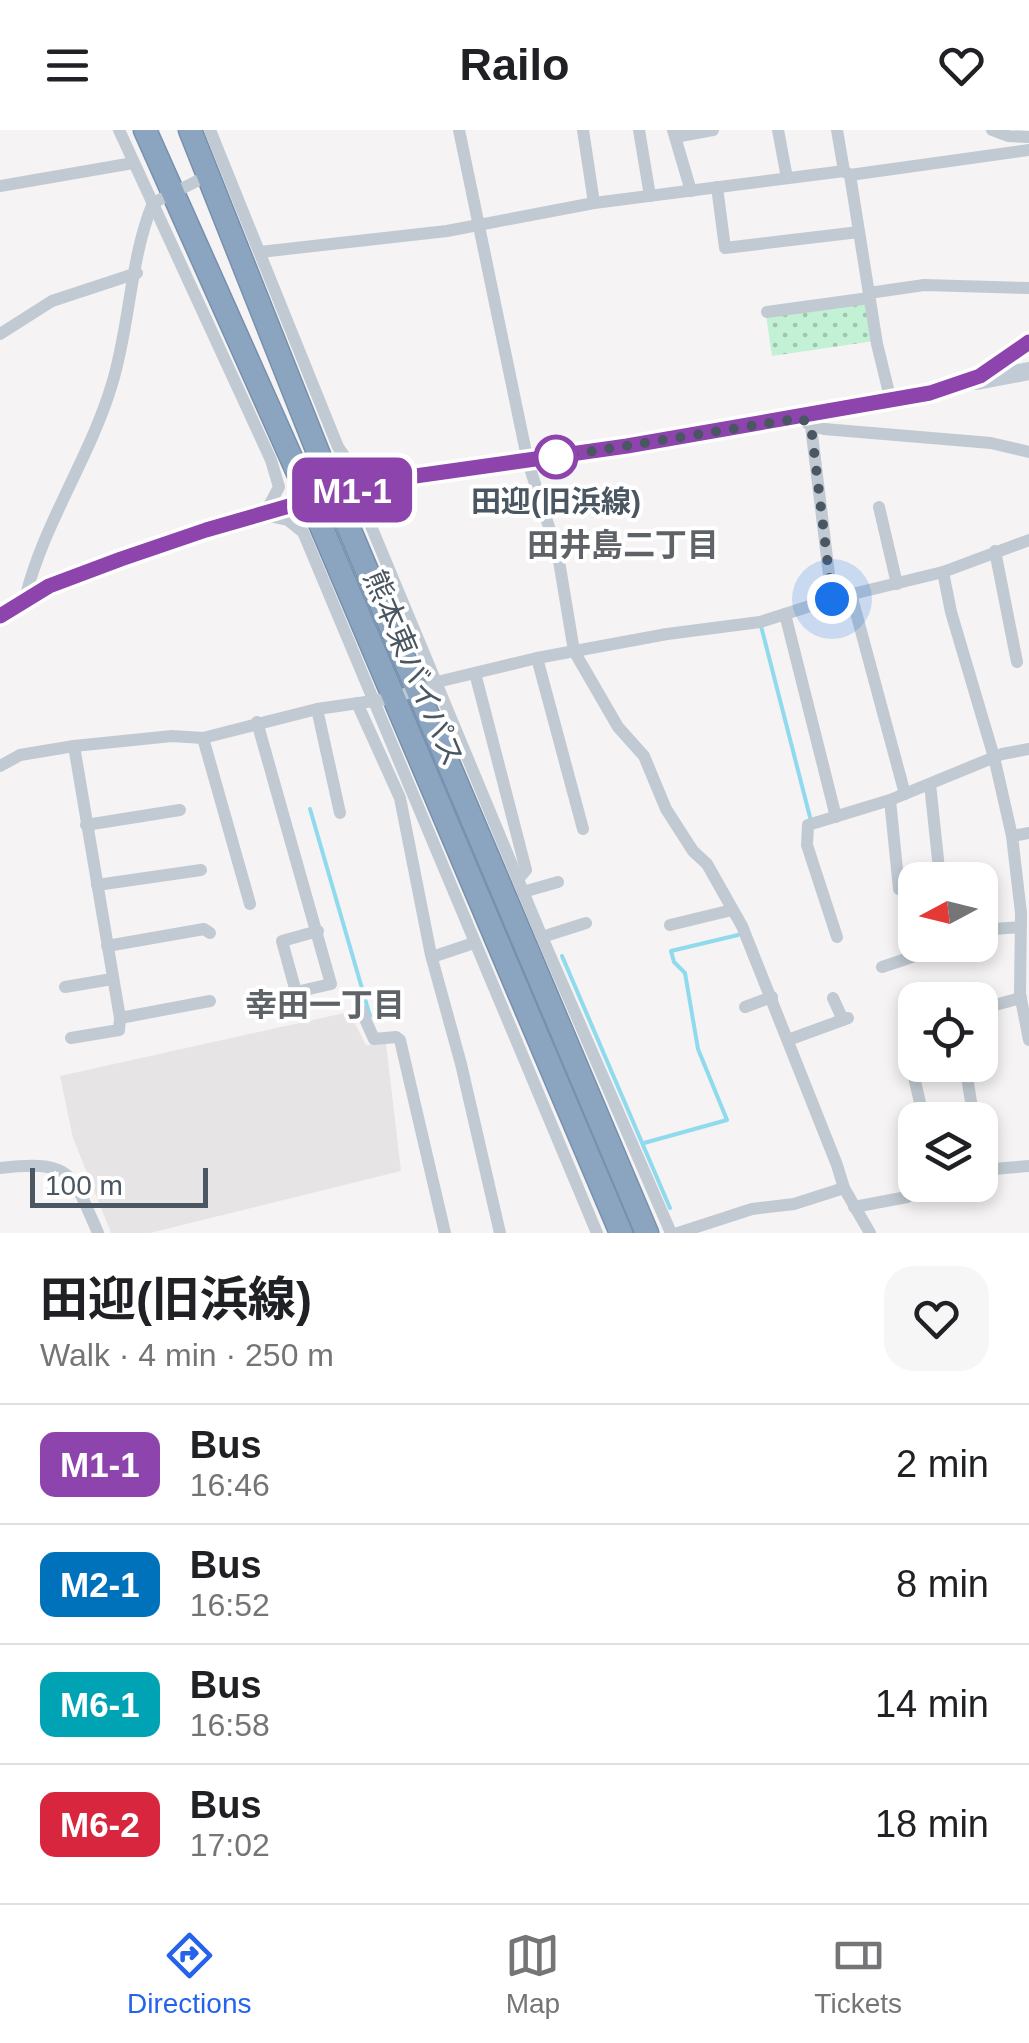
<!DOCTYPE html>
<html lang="en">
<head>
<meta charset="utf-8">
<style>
  :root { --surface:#fff; --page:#f6f6f6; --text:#202124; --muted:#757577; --line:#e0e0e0; --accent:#2563eb }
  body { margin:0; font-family:Arial,"Noto Sans JP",sans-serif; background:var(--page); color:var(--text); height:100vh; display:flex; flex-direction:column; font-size:38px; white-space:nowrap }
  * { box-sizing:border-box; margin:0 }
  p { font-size:32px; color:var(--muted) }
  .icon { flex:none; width:55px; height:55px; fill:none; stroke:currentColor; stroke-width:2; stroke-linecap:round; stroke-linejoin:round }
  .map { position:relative; height:1103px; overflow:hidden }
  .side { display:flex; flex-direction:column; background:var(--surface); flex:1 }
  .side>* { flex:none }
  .badge { padding:0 20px; border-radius:15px; font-size:35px; line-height:65px }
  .needle { width:65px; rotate:263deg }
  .buttons { position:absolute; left:898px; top:732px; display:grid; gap:20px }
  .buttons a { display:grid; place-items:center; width:100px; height:100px; border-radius:20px; background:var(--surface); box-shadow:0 5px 15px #0003; font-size:50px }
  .scale { position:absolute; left:30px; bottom:25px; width:178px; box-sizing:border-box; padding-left:10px; border:5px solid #4a5661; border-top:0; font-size:28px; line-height:35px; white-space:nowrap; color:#4a5661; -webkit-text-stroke:8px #fff; paint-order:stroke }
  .you { position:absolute; width:50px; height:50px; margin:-25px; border:8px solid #fff; border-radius:50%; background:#1a73e8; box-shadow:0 0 0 15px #1a73e833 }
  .map>.badge { position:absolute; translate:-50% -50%; box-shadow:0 0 0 5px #fff }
  .round { display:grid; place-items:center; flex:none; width:105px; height:105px; border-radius:30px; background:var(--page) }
  .head { display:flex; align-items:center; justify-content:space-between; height:170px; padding:0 40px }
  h1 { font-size:48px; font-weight:700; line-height:75px }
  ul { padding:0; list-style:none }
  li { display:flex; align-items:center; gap:30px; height:120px; padding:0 40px; border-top:2px solid var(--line) }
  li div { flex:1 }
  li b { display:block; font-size:38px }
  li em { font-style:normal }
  li .badge { min-width:110px; font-weight:700; text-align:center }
  header { display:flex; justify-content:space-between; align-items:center; height:130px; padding:0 40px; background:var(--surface); font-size:45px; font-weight:700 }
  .menu { display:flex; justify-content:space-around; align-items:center; height:140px; border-top:2px solid var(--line); background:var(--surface); font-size:28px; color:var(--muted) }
  .menu a { display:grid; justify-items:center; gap:5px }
  .menu .active { color:var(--accent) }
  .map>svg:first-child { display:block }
  .education { fill:#e6e4e5 }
  .park { fill:url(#park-dots) }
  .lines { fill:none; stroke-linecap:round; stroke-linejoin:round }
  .stream { stroke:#90daee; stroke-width:4 }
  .highway-casing { stroke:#7690ad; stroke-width:25 }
  .street { stroke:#c1cad2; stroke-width:12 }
  .secondary { stroke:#c1cbd6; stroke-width:18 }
  .highway { stroke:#8ba5c1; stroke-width:22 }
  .line-casing { stroke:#fff; stroke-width:22 }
  .line { stroke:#8e44ad; stroke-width:15 }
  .walk { stroke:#4a5661; stroke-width:10; stroke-dasharray:0 18 }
  .stop-dot { fill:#fff; stroke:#8e44ad; stroke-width:5 }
  .labels { text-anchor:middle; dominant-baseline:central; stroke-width:8; stroke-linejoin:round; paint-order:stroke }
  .stop-label { font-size:30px; font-weight:bold; fill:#4a5661; stroke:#fff }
  .street-label { font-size:30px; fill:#4a5661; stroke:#fff }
  .neighbourhood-label { font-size:32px; font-weight:bold; fill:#5f6368; stroke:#fff }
</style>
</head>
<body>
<header><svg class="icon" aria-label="menu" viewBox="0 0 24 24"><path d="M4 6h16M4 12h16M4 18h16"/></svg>Railo<svg class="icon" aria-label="heart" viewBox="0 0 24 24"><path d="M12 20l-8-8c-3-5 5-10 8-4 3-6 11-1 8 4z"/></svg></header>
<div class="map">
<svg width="1029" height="1103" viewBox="0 0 1029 1103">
  <defs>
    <pattern id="park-dots" width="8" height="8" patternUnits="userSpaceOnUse" patternTransform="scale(2.5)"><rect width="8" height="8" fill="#c3f1d5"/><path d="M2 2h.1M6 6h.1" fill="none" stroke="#a0c6b0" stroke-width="1.8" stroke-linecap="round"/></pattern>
  </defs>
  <rect width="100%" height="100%" fill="#f5f3f3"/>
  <path class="education" d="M349,882L366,915L386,914L401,1041L150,1103H111L73,1008L60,946Z"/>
  <path class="park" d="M868,170L874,211L772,226L766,185Z"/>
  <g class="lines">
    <g class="stream">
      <path d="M761,496L811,691"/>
      <path d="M310,679L370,886"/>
      <path d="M562,826L670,1078"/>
      <path d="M644,1013L727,990L698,919L685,843L674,832L671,821L738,805"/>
    </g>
    <g class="highway-casing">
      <g id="highway">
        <path d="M145,0L310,370L621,1103"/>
        <path d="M190,0L335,365L647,1103"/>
      </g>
    </g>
    <g class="street">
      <path d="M119,0L271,330L279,357L264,385L288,390L303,402L597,1103"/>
      <path d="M210,0L338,317C352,339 362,345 387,350L374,376L371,396L542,807L671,1103"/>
      <path d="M459,0L528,332L558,425L574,521L618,597L644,626L666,679L693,721L707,734L742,796L837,1035L844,1058L870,1103"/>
      <path d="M583,0L594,73"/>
      <path d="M639,0L650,66"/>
      <path d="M673,0L691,61"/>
      <path d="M778,0L787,48"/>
      <path d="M837,0L844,41"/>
      <path d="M992,0L1008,6L1029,7"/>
      <path d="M675,7L713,0"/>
      <path d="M0,56L133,33"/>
      <path d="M717,57L725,118L859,102"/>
      <path d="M260,122L447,101L594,73L844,41L850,45"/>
      <path d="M869,163L924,155L1029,158"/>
      <path d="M767,182L869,168"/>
      <path d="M0,204L52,171L137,143"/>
      <path d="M891,271L877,214L850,45L1029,20"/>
      <path d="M801,288L811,296L824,299L991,313L1029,322"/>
      <path d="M811,296L832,469"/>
      <path d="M879,377L897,454"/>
      <path d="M995,421L1017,532"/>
      <path d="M943,442L951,482L994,627L1012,706L1021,783L1020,864L1029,910"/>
      <path d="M851,464L905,664"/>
      <path d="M25,469C43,394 90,328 112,254C130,196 130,128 153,73L209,45"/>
      <path d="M785,484L836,687"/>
      <path d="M537,528L583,699"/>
      <path d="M475,543L526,740L518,749"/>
      <path d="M357,573L400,668L431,825L461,934L500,1103"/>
      <path d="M317,579L340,683"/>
      <path d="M257,592L331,854L296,862L282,811L318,801"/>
      <path d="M203,608L250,774"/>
      <path d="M0,636L20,625L74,616L172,606L203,608L317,579L394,568L437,552L537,528L667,504L760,492L832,469L943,442L1029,410"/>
      <path d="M930,654L939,739"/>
      <path d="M890,670L899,759"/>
      <path d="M86,695L180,680"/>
      <path d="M1012,706L1029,703"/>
      <path d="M97,755L201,740"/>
      <path d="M523,762L558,752"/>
      <path d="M670,795L732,780"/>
      <path d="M980,800L1021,797"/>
      <path d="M542,807L586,793"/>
      <path d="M837,807L807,715L808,695L890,670L1002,624L1029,619"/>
      <path d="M107,816L204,799L210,803"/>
      <path d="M432,827L474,813"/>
      <path d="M882,837L948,815"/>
      <path d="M65,857L112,849"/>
      <path d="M833,868L843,890"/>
      <path d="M745,877L772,867"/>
      <path d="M980,879L1021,868"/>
      <path d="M361,880L374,909L396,907L400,910L445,1103"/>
      <path d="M120,888L210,871"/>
      <path d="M915,900L904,904L921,977"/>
      <path d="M71,908L119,900L120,888L74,616"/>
      <path d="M788,910L848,888"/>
      <path d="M965,935L974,990"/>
      <path d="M0,1038C71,1030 71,1041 98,1103"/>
      <path d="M980,1040L1029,1036"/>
      <path d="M854,1077L907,1067L928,1055"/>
      <path d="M678,1103L752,1079L794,1074L844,1058"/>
    </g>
    <g class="secondary">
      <path d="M977,251L1029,241"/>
      <path d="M0,486L49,456L121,429L207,399L310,370L387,350L627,316L930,263L981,246L1029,212"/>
    </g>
    <use href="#highway" class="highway"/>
  </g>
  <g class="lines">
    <g class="line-casing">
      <path id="line" d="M0,486L49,456L121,429L206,400L310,370L387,350L627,316L930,263L980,246L1029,212"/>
    </g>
    <use href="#line" class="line"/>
    <path class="walk" d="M556,327L801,288L811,296L832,469"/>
  </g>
  <circle class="stop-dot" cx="556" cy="327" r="20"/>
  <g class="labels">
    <g class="stop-label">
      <text x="556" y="371">田迎(旧浜線)</text>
    </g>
    <g class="street-label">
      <text transform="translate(414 538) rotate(67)">熊本東バイパス</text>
    </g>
    <g class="neighbourhood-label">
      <text x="623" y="415">田井島二丁目</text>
      <text x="325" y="875">幸田一丁目</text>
    </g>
  </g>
</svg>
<div class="buttons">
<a><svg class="needle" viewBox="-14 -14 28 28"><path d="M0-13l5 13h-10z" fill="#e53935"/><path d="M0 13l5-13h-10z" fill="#757577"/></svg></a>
<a><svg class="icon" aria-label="locate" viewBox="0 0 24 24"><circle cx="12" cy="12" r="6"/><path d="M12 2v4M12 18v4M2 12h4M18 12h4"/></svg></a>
<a><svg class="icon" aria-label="layers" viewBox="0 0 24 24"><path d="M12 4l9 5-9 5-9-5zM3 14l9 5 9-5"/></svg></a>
</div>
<div class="scale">100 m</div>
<div class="you" style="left:832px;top:469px"></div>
<b class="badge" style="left:352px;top:360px;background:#8e44ad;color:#fff">M1-1</b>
</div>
<section class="side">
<div class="head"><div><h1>田迎(旧浜線)</h1><p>Walk · 4 min · 250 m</p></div><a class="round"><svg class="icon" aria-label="heart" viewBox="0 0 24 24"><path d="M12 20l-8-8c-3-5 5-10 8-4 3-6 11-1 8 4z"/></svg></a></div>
<ul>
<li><span class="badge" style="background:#8e44ad;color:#fff">M1-1</span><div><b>Bus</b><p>16:46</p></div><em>2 min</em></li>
<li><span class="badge" style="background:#0072bc;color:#fff">M2-1</span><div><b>Bus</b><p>16:52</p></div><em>8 min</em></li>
<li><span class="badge" style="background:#00a3b4;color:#fff">M6-1</span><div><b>Bus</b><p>16:58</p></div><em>14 min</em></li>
<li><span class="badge" style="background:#d7263d;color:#fff">M6-2</span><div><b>Bus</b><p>17:02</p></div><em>18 min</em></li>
</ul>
</section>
<nav class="menu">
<a class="active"><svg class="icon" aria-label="directions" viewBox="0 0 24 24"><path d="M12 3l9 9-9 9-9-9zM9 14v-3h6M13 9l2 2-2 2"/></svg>Directions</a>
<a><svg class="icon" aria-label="map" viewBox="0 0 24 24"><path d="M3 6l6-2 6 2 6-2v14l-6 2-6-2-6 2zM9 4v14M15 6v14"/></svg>Map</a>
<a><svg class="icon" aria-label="tickets" viewBox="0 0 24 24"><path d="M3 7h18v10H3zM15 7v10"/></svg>Tickets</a>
</nav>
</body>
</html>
